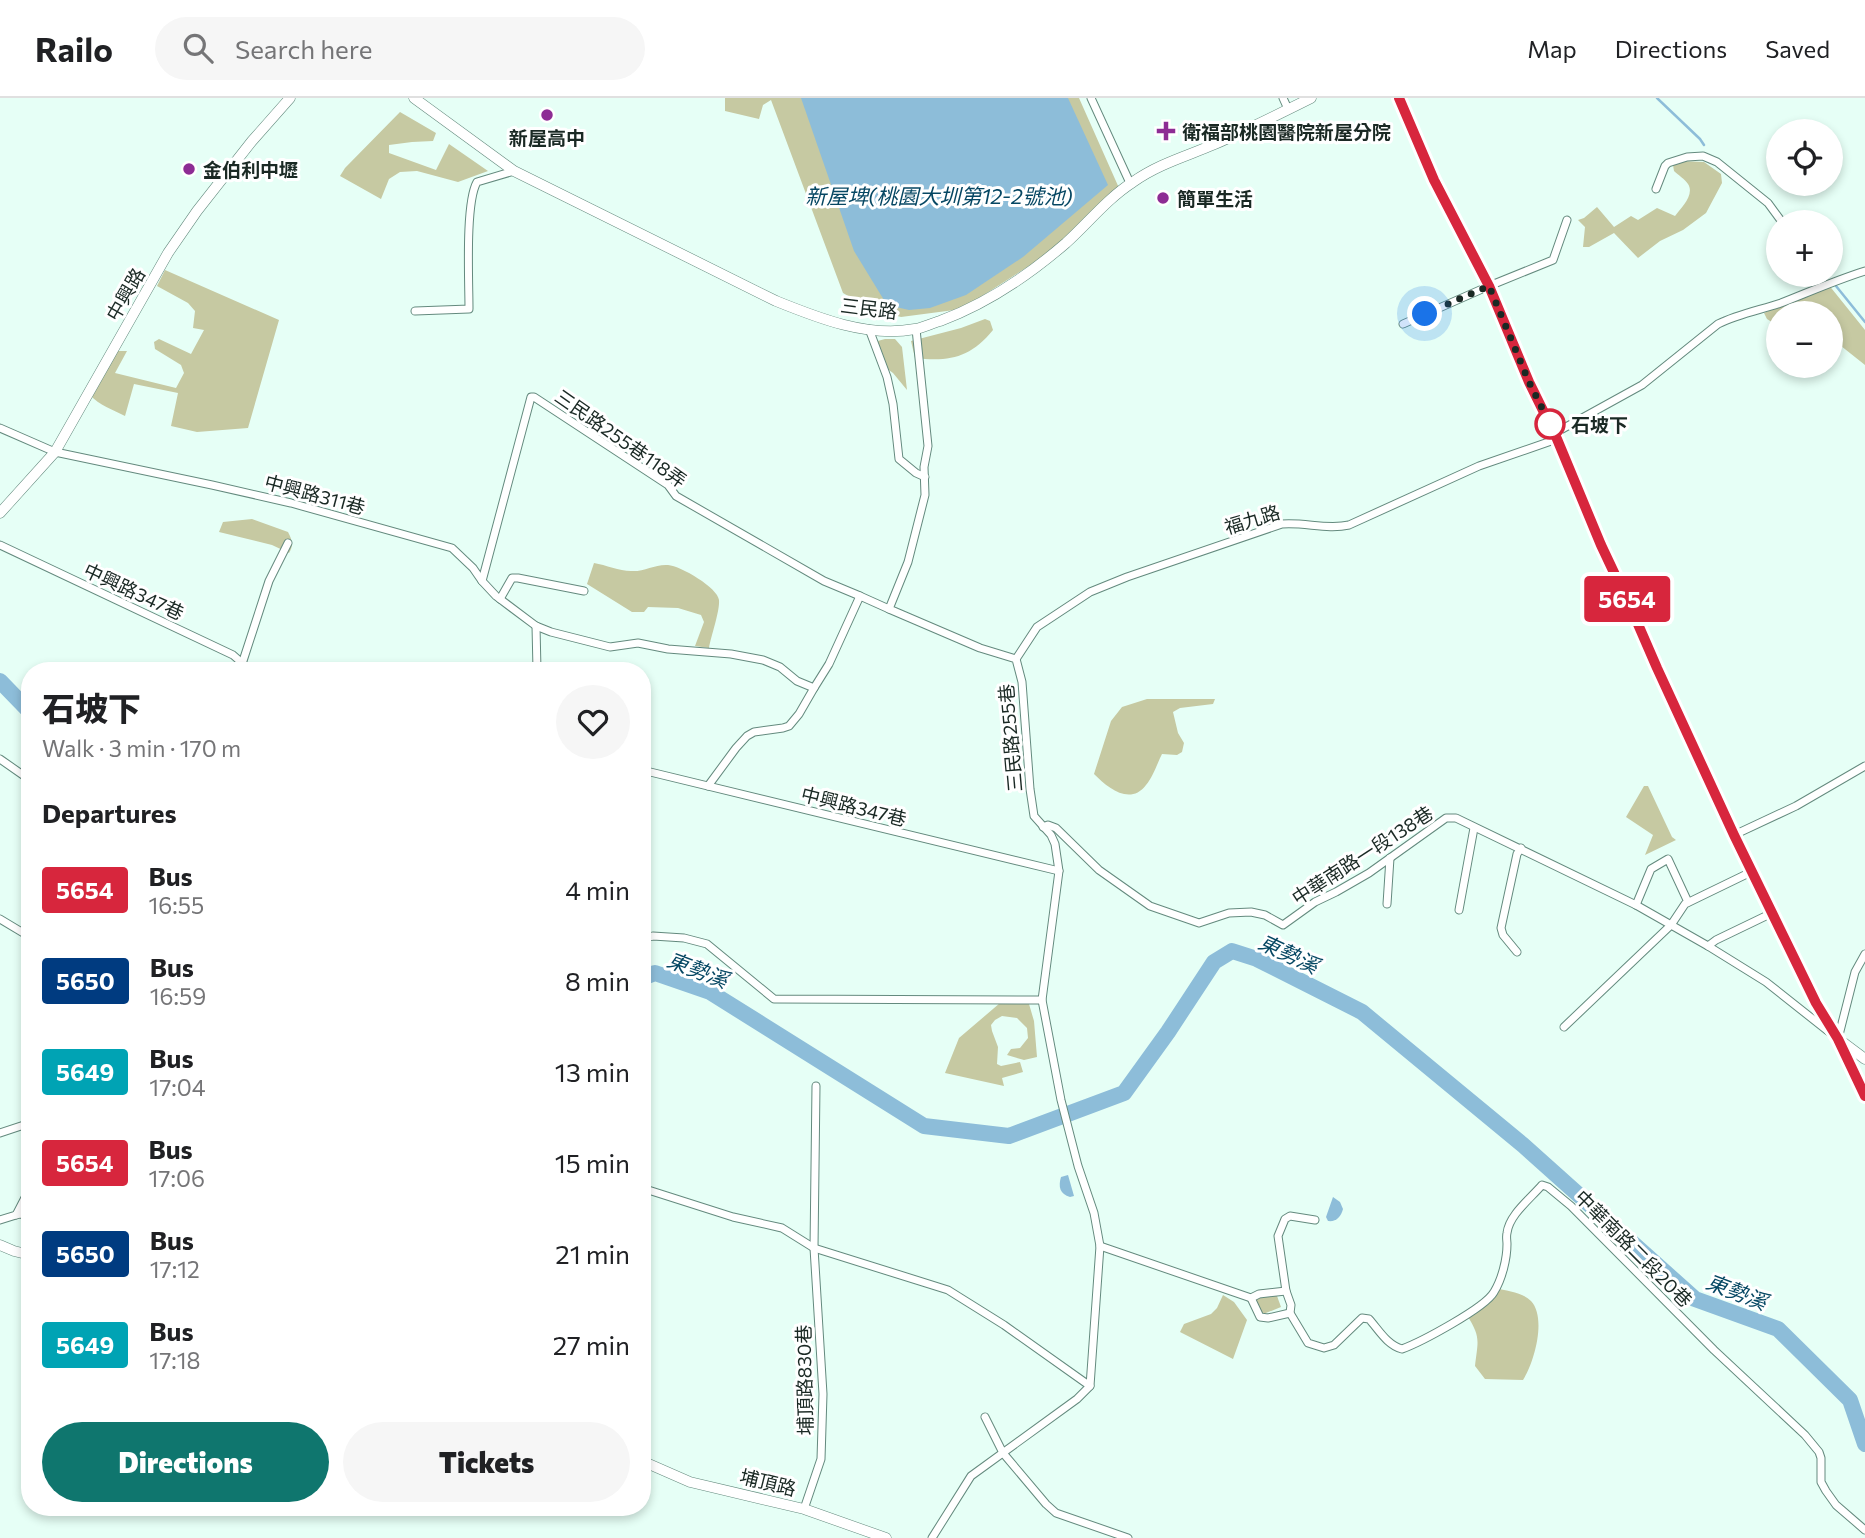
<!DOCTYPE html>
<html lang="en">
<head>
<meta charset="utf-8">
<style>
  :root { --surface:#fff; --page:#f6f6f6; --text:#202124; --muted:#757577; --line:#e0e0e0; --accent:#0f766e }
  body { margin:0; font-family:Commissioner,"Noto Sans TC",sans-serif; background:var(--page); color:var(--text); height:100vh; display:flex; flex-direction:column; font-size:26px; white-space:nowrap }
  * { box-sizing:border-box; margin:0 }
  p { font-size:23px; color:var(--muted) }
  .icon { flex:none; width:38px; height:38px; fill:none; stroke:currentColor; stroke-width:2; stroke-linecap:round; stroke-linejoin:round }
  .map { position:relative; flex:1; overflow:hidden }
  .panel { position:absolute; left:21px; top:564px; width:630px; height:854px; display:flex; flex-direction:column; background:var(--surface); border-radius:28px; box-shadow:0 4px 10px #0003 }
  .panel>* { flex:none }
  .badge { padding:0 14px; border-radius:5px; font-size:24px; line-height:46px }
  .fabs { position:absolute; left:1766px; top:21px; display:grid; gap:14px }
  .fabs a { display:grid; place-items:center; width:77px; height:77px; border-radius:50%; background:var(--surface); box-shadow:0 4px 10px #0003; font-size:35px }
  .you { position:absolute; width:35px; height:35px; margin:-18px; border:5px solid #fff; border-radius:50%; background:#1a73e8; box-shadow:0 0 0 10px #1a73e833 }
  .map>.badge { position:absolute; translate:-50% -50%; box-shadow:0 0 0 4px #fff }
  h2 { padding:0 21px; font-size:26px; line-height:63px }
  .round { display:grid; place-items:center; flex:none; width:74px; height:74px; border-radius:37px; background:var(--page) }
  .overview { display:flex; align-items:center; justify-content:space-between; height:119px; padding:0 21px }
  h1 { font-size:33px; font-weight:800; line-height:52px }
  .button { display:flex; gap:14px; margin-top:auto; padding:14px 21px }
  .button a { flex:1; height:80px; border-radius:42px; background:var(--accent); color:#fff; font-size:28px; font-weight:800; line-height:80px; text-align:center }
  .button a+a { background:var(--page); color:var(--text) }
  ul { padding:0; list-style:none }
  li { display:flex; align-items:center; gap:21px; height:91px; padding:0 21px }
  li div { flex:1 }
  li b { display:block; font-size:26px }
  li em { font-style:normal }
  li .badge { min-width:77px; font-weight:700; text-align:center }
  header { display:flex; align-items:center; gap:42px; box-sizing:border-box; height:98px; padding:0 35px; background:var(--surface); border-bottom:2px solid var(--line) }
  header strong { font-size:33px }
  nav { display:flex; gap:38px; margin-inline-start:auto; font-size:24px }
  .search { width:490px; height:63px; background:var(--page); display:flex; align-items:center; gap:18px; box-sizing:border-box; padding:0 24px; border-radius:38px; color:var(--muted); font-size:26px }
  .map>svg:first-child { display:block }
  .green { fill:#c6c9a2 }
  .water { fill:#8dbdd9 }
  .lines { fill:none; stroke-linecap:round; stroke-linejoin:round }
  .stream { stroke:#8dbdd9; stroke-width:2.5 }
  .river { stroke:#8dbdd9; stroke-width:16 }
  .street-casing { stroke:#648a7e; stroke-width:9 }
  .secondary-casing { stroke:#648a7e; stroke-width:11 }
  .street { stroke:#fff; stroke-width:7 }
  .secondary { stroke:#fff; stroke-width:10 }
  .line-casing { stroke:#fff; stroke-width:16 }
  .line { stroke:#d7263d; stroke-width:10 }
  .walk { stroke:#1a2924; stroke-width:7; stroke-dasharray:0 12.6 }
  .poi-dot { fill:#8d2c94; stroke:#fff; stroke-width:2.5 }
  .stop-dot { fill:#fff; stroke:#d7263d; stroke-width:3.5 }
  .labels { text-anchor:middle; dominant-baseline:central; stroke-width:6; stroke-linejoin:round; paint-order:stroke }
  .poi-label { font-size:19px; font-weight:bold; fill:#1a2924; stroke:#fff; text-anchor:start }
  .street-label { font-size:19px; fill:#1a2924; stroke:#fff }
  .stop-label { font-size:19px; font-weight:bold; fill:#1a2924; stroke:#fff; text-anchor:start }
  .water-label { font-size:21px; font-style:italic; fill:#064763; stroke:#fff }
</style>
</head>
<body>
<header>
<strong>Railo</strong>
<div class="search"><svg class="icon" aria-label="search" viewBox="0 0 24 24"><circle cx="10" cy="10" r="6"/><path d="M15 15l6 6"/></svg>Search here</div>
<nav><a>Map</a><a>Directions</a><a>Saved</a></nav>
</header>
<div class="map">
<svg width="1865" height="1440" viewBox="0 0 1865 1440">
  <rect width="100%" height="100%" fill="#e6fff6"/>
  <g class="green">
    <path d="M725,0H1079L1119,90L1052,153L962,211L901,219L869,210L843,195L771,2L763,7L759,21L725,13Z"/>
    <path d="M400,14L436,35L433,43L412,44L389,47V55L436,72L449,46L488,73L458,84L417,73L400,74L389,81L381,101L340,78L345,70Z"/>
    <path d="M1682,63L1704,64L1721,76L1722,85L1706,115L1683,132L1660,143L1638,160L1614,135L1589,149H1583L1585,129L1578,122L1584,120L1597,109L1614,129L1631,118L1638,122L1657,110L1675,118C1681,110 1695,97 1688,86C1685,81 1678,77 1674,73L1673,67Z"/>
    <path d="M165,172L279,222L248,330L197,334L171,328L178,295L134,286L125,318C113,312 99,307 90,297L118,253H127L115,275L176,290L184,275L181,267L155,251L154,244L159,241L191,256L204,232L193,230L195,213L188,205L157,188Z"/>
    <path d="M1828,186L1865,232V267L1831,240L1830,215H1778V228L1767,221L1764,215Z"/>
    <path d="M985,221L990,223L993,232C970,260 949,264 915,260L911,243L961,230Z"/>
    <path d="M885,241H895L902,249L907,292L893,275L878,264L874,244Z"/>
    <path d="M252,421L288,434C292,442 294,447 289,455L272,447L219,434L223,424Z"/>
    <path d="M594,465C606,467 619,473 631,473C644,474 655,466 668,467C681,468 718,490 719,502C720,513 711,538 709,550L695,548L704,524L701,517L678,510L648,509L644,514H632L587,486Z"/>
    <path d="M1147,601H1215L1213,606L1180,610L1173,614L1178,635L1184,645L1182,654L1177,657L1162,656C1157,666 1153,679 1146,687C1130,708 1108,690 1094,676L1111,623L1122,609Z"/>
    <path d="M1644,688H1648L1672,739L1676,742L1645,757L1653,737L1626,719Z"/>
    <path d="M1000,905L1029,906L1034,923L1037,959L1024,962L1007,957L1011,951L1020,950L1028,940L1027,930L1017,920L1002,918L995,922L991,927L992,933L998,949L997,966L1001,968L1020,964L1023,974L1002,980L1004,988L945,975L959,940Z"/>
    <path d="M1495,1190C1507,1193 1522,1194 1531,1203C1547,1220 1534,1265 1523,1282L1485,1281L1475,1268C1478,1242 1481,1240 1467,1217Z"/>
    <path d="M1223,1197L1234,1204L1247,1222L1233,1261L1180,1234L1184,1226L1211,1216L1217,1210Z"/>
    <path d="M1254,1198H1277L1281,1209L1261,1217L1255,1216L1247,1200Z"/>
  </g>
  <g class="water">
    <path d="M801,0H1068L1108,87L1023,159L966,197L930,210L909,212L887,207L854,153Z"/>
    <path d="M1068,1077L1074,1098L1070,1099C1060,1096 1058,1089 1061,1079Z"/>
    <path d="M1333,1099L1340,1104L1343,1111C1341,1119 1336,1124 1328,1123L1326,1119Z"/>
  </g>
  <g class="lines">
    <g class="stream">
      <path d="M1657,0L1700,41L1704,47"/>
      <path d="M1836,188L1865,224"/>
    </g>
    <g class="river">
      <path d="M0,583L30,614"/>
      <path d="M642,880L655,875L710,894L924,1028L1009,1038L1124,995L1168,934L1214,864L1232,853L1257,861L1362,914L1523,1047L1695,1201L1778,1231L1850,1302L1865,1346"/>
    </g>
    <g class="street-casing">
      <g id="street">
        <path d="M1091,0L1130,85"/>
        <path d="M1283,0L1288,11"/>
        <path d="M1656,91L1665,68L1668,65L1687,59L1703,58L1717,64L1768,105L1782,124"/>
        <path d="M415,213L469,211C469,183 465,105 477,84L514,73"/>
        <path d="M1403,226L1489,188L1553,162L1567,122"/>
        <path d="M869,231L887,279L893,306L899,361L916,375L925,379"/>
        <path d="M916,231L928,348L924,369L925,397L908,464L889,511L980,550L1016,561L1022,584L1030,691L1034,718L1051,737L1055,746L1059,773L1042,902L1061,1002L1078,1068L1094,1115L1100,1148L1090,1288L1077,1301L971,1378L932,1440"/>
        <path d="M0,330L55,354L212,387L291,405L452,450L473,470L482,483L496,498L536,528L551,534L610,549L638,545L668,551L731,556L763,562L780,569L797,583L814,590L829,566L860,498L889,511"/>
        <path d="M1555,335L1642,287L1718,226C1738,216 1760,212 1781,205C1809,194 1836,182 1865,173"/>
        <path d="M0,447L233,557L250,572"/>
        <path d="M482,483L531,299H534L668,387L676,398L824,483L860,498"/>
        <path d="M500,501L512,480H518L584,493"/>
        <path d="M536,528L537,572"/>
        <path d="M1016,561L1037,529L1090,494L1127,479L1282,426C1305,424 1327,432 1349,427L1479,368L1557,341"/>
        <path d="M242,566L269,483L288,445"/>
        <path d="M0,661L30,682"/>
        <path d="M642,672L1059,773"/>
        <path d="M708,688L736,650L747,638L754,634L783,630L789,628L799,616L814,590"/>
        <path d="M1043,729L1048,727L1056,730L1099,772L1150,808L1199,825L1229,815L1251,814L1265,817L1283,827L1315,804L1336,794L1369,775L1446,720H1456L1636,807L1708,848L1766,884L1838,941L1855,874L1865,856"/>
        <path d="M1734,737L1796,708L1865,668"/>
        <path d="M1387,806L1390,760"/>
        <path d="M1636,807L1651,771L1668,761L1688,804"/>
        <path d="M1459,812L1474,730"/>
        <path d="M0,821L30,839"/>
        <path d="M642,841L653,838L684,840L707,846L774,901L1042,902"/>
        <path d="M1708,848L1716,842L1772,815"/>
        <path d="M1517,854L1503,837L1501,830L1517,756L1521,750"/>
        <path d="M1564,929L1671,827L1685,806L1751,774"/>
        <path d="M0,1035L24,1027H30"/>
        <path d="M642,1090L733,1119L782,1130L814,1150L948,1192L1004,1227L1090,1288"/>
        <path d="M16,1117L20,1116L30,1118"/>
        <path d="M0,1122L16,1117L30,1090"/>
        <path d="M1315,1122L1290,1118L1285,1121L1278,1138L1286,1193L1291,1207L1290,1215L1308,1245L1324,1250L1334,1247L1362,1220L1369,1221C1379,1232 1387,1247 1402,1251C1421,1244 1485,1210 1494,1194C1502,1181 1507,1161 1507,1146C1507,1143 1506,1139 1507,1135C1509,1117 1530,1101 1542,1087L1548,1089L1571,1108L1714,1252L1805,1337L1819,1354L1821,1360V1384L1826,1393L1836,1407L1865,1432"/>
        <path d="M1100,1148L1251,1200L1259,1196L1286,1193"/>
        <path d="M1251,1200L1260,1219L1268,1220L1290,1215"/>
        <path d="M985,1319L1003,1355L1046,1406L1056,1415L1128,1440"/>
        <path d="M804,1411L821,1361L823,1296L814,1150L816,988"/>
      </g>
    </g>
    <g class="secondary-casing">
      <g id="secondary">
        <path d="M414,0L514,73L776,203C818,220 868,240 915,231C923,230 932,225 940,223C986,206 1029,177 1066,145C1088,125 1108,100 1133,84C1158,66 1187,58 1215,46C1247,32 1279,16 1311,0"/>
        <path d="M1399,0L1434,82L1489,188L1529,284L1557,341L1601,447L1634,517L1656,570L1734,737L1816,905L1838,941L1865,998"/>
        <path d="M0,415L55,354L168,155L197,113L252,43L290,0"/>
        <path d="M1841,943L1865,961"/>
        <path d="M0,1147L14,1153L30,1157"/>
        <path d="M642,1363L690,1384L804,1411L886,1440"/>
      </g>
    </g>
    <use href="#street" class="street"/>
    <use href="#secondary" class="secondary"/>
  </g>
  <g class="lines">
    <g class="line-casing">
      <path id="line" d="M1399,0L1434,82L1489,188L1529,284L1557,341L1601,447L1634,517L1657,570L1734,737L1816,905L1838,941L1865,998"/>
    </g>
    <use href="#line" class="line"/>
    <path class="walk" d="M1425,216L1489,188L1529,284L1550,326"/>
  </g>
  <g class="poi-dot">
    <circle cx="547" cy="17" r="7"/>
    <path d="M1162.5 22.5h7v7h7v7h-7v7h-7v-7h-7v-7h7z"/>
    <circle cx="189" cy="71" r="7"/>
    <circle cx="1163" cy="100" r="7"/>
  </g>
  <circle class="stop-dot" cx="1550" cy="326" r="14"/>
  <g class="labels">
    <g class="poi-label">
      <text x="1182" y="33">衛福部桃園醫院新屋分院</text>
      <text x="547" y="39" text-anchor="middle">新屋高中</text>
      <text x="203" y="71">金伯利中壢</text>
      <text x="1177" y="100">簡單生活</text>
    </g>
    <g class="street-label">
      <text transform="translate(125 196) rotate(-60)">中興路</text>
      <text transform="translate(869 210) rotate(7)">三民路</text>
      <text transform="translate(621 340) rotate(35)">三民路255巷118弄</text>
      <text transform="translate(315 396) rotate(15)">中興路311巷</text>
      <text transform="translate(1252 421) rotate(-17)">福九路</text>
      <text transform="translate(134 493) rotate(25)">中興路347巷</text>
      <text transform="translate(1010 640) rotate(-95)">三民路255巷</text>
      <text transform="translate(854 708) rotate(14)">中興路347巷</text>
      <text transform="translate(1362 757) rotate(-33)">中華南路一段138巷</text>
      <text transform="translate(1634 1150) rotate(45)">中華南路二段20巷</text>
      <text transform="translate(804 1282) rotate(-91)">埔頂路830巷</text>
      <text transform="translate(768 1384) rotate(14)">埔頂路</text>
    </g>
    <g class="stop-label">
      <text x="1571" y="326">石坡下</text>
    </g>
    <g class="water-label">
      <text x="939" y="97">新屋埤(桃園大圳第12-2號池)</text>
      <text transform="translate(1289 855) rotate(25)">東勢溪</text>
      <text transform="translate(698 871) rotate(21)">東勢溪</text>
      <text transform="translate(1737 1193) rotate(21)">東勢溪</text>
    </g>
  </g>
</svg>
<div class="fabs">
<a><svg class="icon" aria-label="locate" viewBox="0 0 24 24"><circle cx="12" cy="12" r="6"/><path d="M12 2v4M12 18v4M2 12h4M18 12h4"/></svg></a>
<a>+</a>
<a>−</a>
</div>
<div class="you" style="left:1425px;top:216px"></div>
<b class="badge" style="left:1627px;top:501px;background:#d7263d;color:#fff">5654</b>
<section class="panel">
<div class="overview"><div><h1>石坡下</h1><p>Walk · 3 min · 170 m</p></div><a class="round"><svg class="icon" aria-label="heart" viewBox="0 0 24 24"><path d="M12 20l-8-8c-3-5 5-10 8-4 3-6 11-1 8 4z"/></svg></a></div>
<h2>Departures</h2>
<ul>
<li><span class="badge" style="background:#d7263d;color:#fff">5654</span><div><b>Bus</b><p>16:55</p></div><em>4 min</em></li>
<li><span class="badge" style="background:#003b80;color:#fff">5650</span><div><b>Bus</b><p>16:59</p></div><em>8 min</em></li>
<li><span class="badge" style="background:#00a3b4;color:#fff">5649</span><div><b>Bus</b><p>17:04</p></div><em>13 min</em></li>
<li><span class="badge" style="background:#d7263d;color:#fff">5654</span><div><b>Bus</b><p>17:06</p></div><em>15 min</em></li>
<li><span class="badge" style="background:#003b80;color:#fff">5650</span><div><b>Bus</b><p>17:12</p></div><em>21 min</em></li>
<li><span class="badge" style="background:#00a3b4;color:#fff">5649</span><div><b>Bus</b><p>17:18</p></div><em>27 min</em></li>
</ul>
<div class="button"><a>Directions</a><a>Tickets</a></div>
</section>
</div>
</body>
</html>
